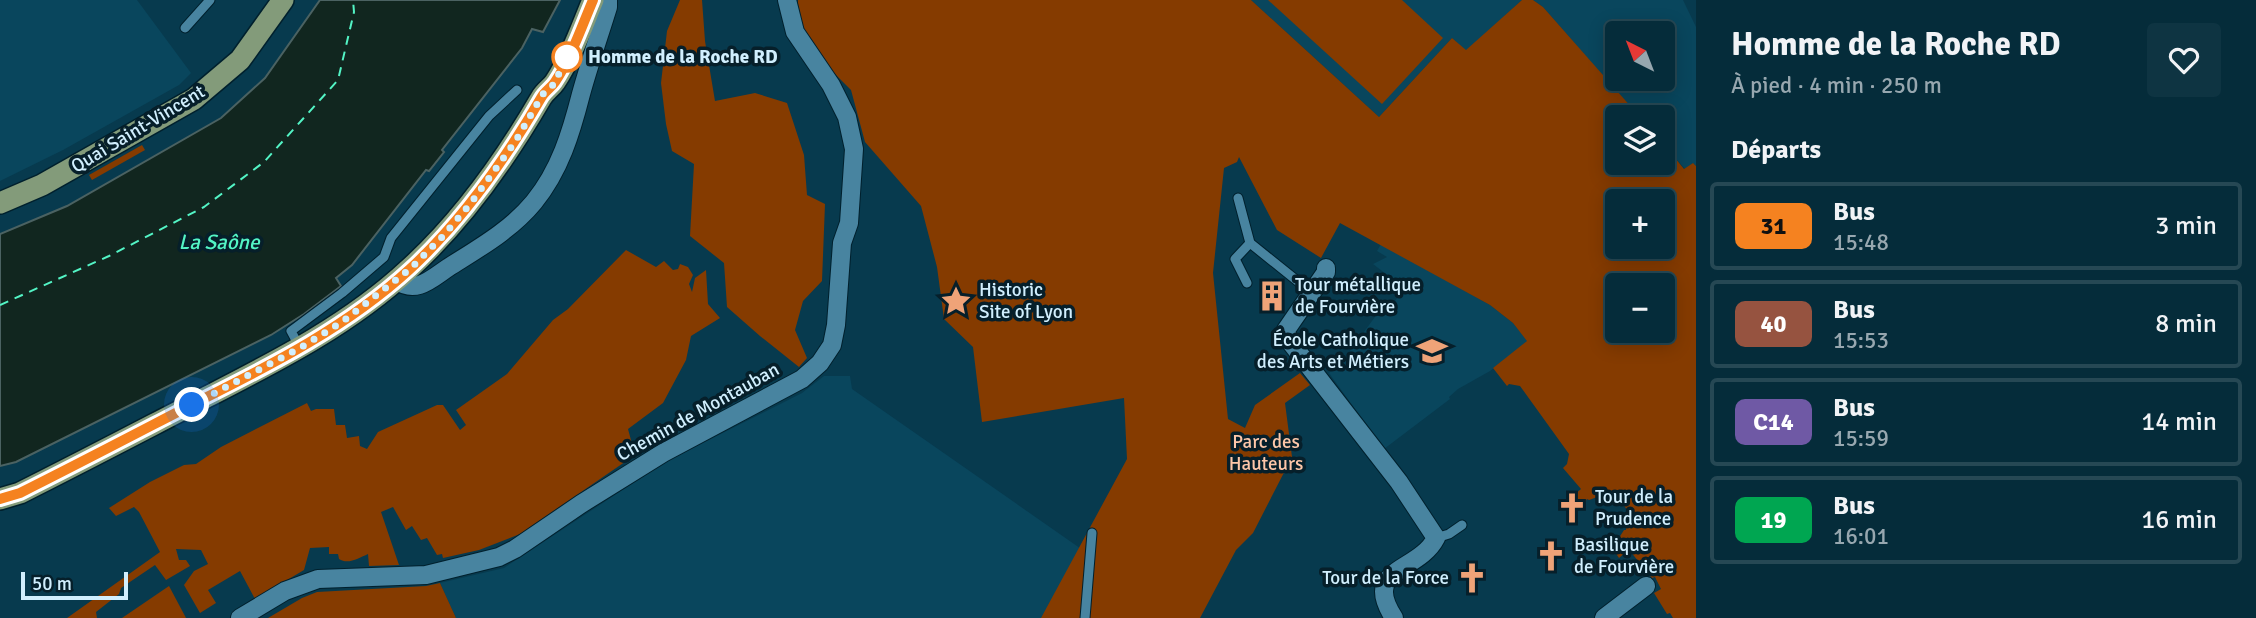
<!DOCTYPE html>
<html lang="fr">
<head>
<meta charset="utf-8">
<style>
  :root { --surface:#052c3a; --page:#0e3442; --text:#f1f3f6; --muted:#97a7af; --line:#264854 }
  body { margin:0; font-family:Signika,sans-serif; background:var(--page); color:var(--text); height:100vh; display:flex; flex-direction:column; font-size:26px; white-space:nowrap }
  * { box-sizing:border-box; margin:0 }
  p { font-size:23px; color:var(--muted) }
  .icon { flex:none; width:38px; height:38px; fill:none; stroke:currentColor; stroke-width:2; stroke-linecap:round; stroke-linejoin:round }
  .map { position:relative; flex:1; overflow:hidden }
  .side { display:flex; flex-direction:column; background:var(--surface); width:560px }
  .side>* { flex:none }
  .badge { padding:0 14px; border-radius:10px; font-size:24px; line-height:46px }
  .needle { width:46px; rotate:318deg }
  .tools { position:absolute; left:1605px; top:21px; display:grid; gap:14px }
  .tools a { display:grid; place-items:center; width:70px; height:70px; border-radius:7px; background:var(--surface); box-shadow:0 4px 18px #0003,0 0 0 2px var(--line); font-size:35px }
  .scale { position:absolute; left:21px; bottom:18px; width:107px; box-sizing:border-box; padding-left:7px; border:4px solid #d1effe; border-top:0; font-size:19px; line-height:24px; white-space:nowrap; color:#d1effe; -webkit-text-stroke:5px #061f2a; paint-order:stroke }
  .you { position:absolute; width:35px; height:35px; margin:-18px; border:5px solid #fff; border-radius:50%; background:#1a73e8; box-shadow:0 0 0 10px #1a73e833 }
  .map>.badge { position:absolute; translate:-50% -50%; box-shadow:0 0 0 4px #fff }
  h2 { padding:0 35px; font-size:26px; line-height:63px }
  .round { display:grid; place-items:center; flex:none; width:74px; height:74px; border-radius:7px; background:var(--page) }
  .summary { display:flex; align-items:center; justify-content:space-between; height:119px; padding:0 35px }
  h1 { font-size:33px; font-weight:700; line-height:52px }
  ul { padding:0; list-style:none }
  li { display:flex; align-items:center; gap:21px; height:88px; margin:0 14px 10px; padding:0 21px; border:4px solid var(--line); border-radius:7px }
  li div { flex:1 }
  li b { display:block; font-size:26px }
  li em { font-style:normal }
  li .badge { min-width:77px; font-weight:700; text-align:center }
  main { display:flex; flex:1; min-height:0 }
  .map>svg:first-child { display:block }
  .built { fill:#09465d; fill-rule:evenodd }
  .green { fill:#853b00; fill-rule:evenodd }
  .water { fill:#11261f; stroke:#4b6262; stroke-width:2 }
  .lines { fill:none; stroke-linecap:round; stroke-linejoin:round }
  .ferry { stroke:#53f4c5; stroke-width:2; stroke-dasharray:9 7; stroke-linecap:butt }
  .lane-casing { stroke:#00202d; stroke-width:11 }
  .street-casing { stroke:#00202d; stroke-width:20 }
  .primary-casing { stroke:#00202d; stroke-width:24 }
  .lane { stroke:#4884a0; stroke-width:9 }
  .street { stroke:#4884a0; stroke-width:18 }
  .primary { stroke:#839b7a; stroke-width:21 }
  .line-casing { stroke:#fff; stroke-width:16 }
  .line { stroke:#f58220; stroke-width:10 }
  .walk { stroke:#d1effe; stroke-width:7; stroke-dasharray:0 12.6 }
  .stop-dot { fill:#fff; stroke:#f58220; stroke-width:3.5 }
  .labels { text-anchor:middle; dominant-baseline:central; stroke-width:7; stroke-linejoin:round; paint-order:stroke }
  .stop-label { font-size:19px; font-weight:bold; fill:#d1effe; stroke:#061f2a; text-anchor:start }
  .street-label { font-size:19px; fill:#d1effe; stroke:#061f2a }
  .poi-label { font-size:19px; fill:#d1effe; stroke:#061f2a; text-anchor:start }
  .park-label { font-size:19px; fill:#fdc7a9; stroke:#061f2a }
  .water-label { font-size:21px; font-style:italic; fill:#53f4c5; stroke:#061f2a }
</style>
</head>
<body>
<main>
<div class="map">
<svg width="1696" height="618" viewBox="0 0 1696 618">
  <rect width="100%" height="100%" fill="#073a4e"/>
  <g class="built">
    <path d="M0,0H137L191,73L179,85L154,99L63,150L0,181Z"/>
    <path d="M1251,0H1522L1466,51L1452,38L1379,117Z"/>
    <path d="M1533,0H1683L1696,27V166L1693,163L1685,169L1663,144L1662,117H1639L1543,7ZM1617,33H1662V79H1617Z"/>
    <path d="M1381,244L1490,305L1513,323L1528,341L1490,371L1458,389L1449,397L1450,399L1384,449L1329,373L1344,359L1383,306L1391,307L1400,294L1386,274L1373,264L1387,257L1377,251Z"/>
    <path d="M824,376H850L852,389L1097,560L1082,618H456L440,583L504,568L665,462L802,393Z"/>
  </g>
  <g class="green">
    <path d="M680,0H702L705,41L715,101L755,93L787,103L804,155L807,195L825,204L822,281L803,301L795,330L807,358L799,367L760,336L727,307L724,263L690,236L694,164L672,151L666,124L661,83L667,31Z"/>
    <path d="M798,0H1251L1379,117L1452,38L1466,50L1522,0H1533L1543,7L1640,117H1617V163H1662L1663,143L1684,169L1693,163L1696,166V618H1673L1670,613L1667,614L1654,593L1661,589L1655,577L1652,578L1630,551L1626,552L1619,558L1609,543L1617,541L1624,530H1626L1625,515L1628,514V511L1619,499L1617,498L1614,500L1603,495L1589,500L1587,499L1582,507L1574,495L1581,489L1563,468L1567,464L1569,454L1520,386L1509,384L1507,386L1493,368L1527,341L1513,323L1490,305L1340,223L1321,258L1277,230L1239,157L1237,162L1224,168L1213,273L1228,419L1245,428L1255,405L1300,373L1310,385L1285,403L1292,457L1253,533L1236,550L1200,618H1041L1127,459L1124,398L982,422L973,347L944,319L937,267L921,206L865,142L851,90L826,65L797,17ZM1617,201H1662V247H1617ZM1617,285H1662V331H1617Z"/>
    <path d="M1268,0H1402L1443,38L1382,104Z"/>
    <path d="M142,145L145,150L92,180L89,175Z"/>
    <path d="M626,250L656,267L664,261L673,270L678,269L680,264L688,267L693,275L689,284L692,292L695,278L706,270L708,304L720,318L691,336L686,360L663,403L628,429L635,455L520,534L479,550L443,558L442,554L437,555L427,538L421,540L412,526L406,530L393,507L381,512L399,565L369,566L368,554C359,558 348,565 339,559L338,554H329V547L310,548L304,570L255,599L240,571L208,590L216,603L200,613L184,585L194,571L208,564L201,550L176,549L179,560H186L190,566L166,580L155,565L121,588L119,594L96,612L97,618H67L160,552L139,512L134,507L116,516L109,508L150,482L184,465L196,464L221,447L307,403L311,411L316,409H334L336,425H345L347,438L359,436L360,446L367,449L378,432L437,405H443L460,430L466,425L456,410L507,374L553,320L568,309Z"/>
    <path d="M440,583L456,618H268L302,598L317,592L426,586Z"/>
    <path d="M169,586L186,618H122Z"/>
  </g>
  <path class="water" d="M320,0H560L543,32L532,29L522,48L442,150L444,152L429,171L426,170L352,265L336,278L341,286L304,314L271,335L16,462L0,466V234L67,206L221,118L265,78Z"/>
  <g class="lines">
    <path class="ferry" d="M0,305L109,256L204,207L264,162L338,80L354,12L353,0"/>
    <g class="lane-casing">
      <g id="lane">
        <path d="M185,28L210,0"/>
        <path d="M1238,198L1250,243L1311,292"/>
        <path d="M1247,283L1235,259L1250,243"/>
        <path d="M299,346L291,331L342,293L384,257L391,238L489,116L517,90"/>
        <path d="M1436,538L1449,534L1462,525"/>
        <path d="M1085,618L1092,533"/>
      </g>
    </g>
    <g class="street-casing">
      <g id="street">
        <path d="M1326,268V272L1286,330L1288,339L1399,482L1436,538C1418,573 1361,567 1394,618"/>
        <path d="M397,281C417,294 431,279 449,267C479,248 511,230 534,202C560,170 571,133 581,94C589,65 599,36 608,7V0"/>
        <path d="M240,618L285,591L318,579L426,575L499,557L515,549L581,504L663,453L802,379L820,363L832,345L836,325L842,243L849,223L854,149L847,117L831,85L795,32L787,0"/>
        <path d="M1604,618L1646,586"/>
      </g>
    </g>
    <g class="primary-casing">
      <g id="primary">
        <path d="M0,203L42,185L194,99L240,60L283,0"/>
        <path d="M0,499L20,493C80,463 139,432 199,401C273,363 348,326 409,269C463,220 505,160 541,98C545,91 551,88 555,82C571,58 582,26 593,0"/>
      </g>
    </g>
    <use href="#lane" class="lane"/>
    <use href="#street" class="street"/>
    <use href="#primary" class="primary"/>
  </g>
  <g class="lines">
    <g class="line-casing">
      <path id="line" d="M0,499L20,493C80,463 139,432 199,401C273,364 348,326 410,269C463,220 505,160 541,98C545,91 551,88 555,82C571,58 582,26 593,0"/>
    </g>
    <use href="#line" class="line"/>
    <path class="walk" d="M192,405L300,348L342,322L411,268L443,236L471,203L515,142L543,94L554,84L567,57"/>
  </g>
  <defs>
    <g id="building-bare" transform="scale(2.415)"><path d="M-4-6H4V6H1V3H-1V6H-4ZM-2.5-4.3h1.7v1.8h-1.7ZM.8-4.3h1.7v1.8H.8ZM-2.5-1h1.7V.8h-1.7ZM.8-1h1.7V.8H.8Z" fill="#efa378" stroke="#061f2a" stroke-width="2.5" paint-order="stroke"/></g>
    <g id="sight-bare" transform="scale(2.415)"><path d="M0-6L1.8-2.2L6-1.7L2.9 1.2L3.7 5.4L0 3.3L-3.7 5.4L-2.9 1.2L-6-1.7L-1.8-2.2Z" fill="#efa378" stroke="#061f2a" stroke-width="2.5" paint-order="stroke"/></g>
    <g id="university-bare" transform="scale(2.415)"><path d="M0-5L7-2L0 1L-7-2ZM-4 1L0 2.5L4 1V4Q0 6-4 4Z" fill="#efa378" stroke="#061f2a" stroke-width="2.5" paint-order="stroke"/></g>
    <g id="church-bare" transform="scale(2.415)"><path d="M-1.2-6h2.4v3.5h3.3v2.4h-3.3V6h-2.4V-.1h-3.3v-2.4h3.3Z" fill="#efa378" stroke="#061f2a" stroke-width="2.5" paint-order="stroke"/></g>
  </defs>
  <g fill-rule="evenodd">
    <use href="#building-bare" x="1272" y="296"/>
    <use href="#sight-bare" x="956" y="301"/>
    <use href="#university-bare" x="1432" y="351"/>
    <use href="#church-bare" x="1572" y="508"/>
    <use href="#church-bare" x="1551" y="556"/>
    <use href="#church-bare" x="1472" y="578"/>
  </g>
  <circle class="stop-dot" cx="567" cy="57" r="14"/>
  <g class="labels">
    <g class="stop-label">
      <text x="588" y="57">Homme de la Roche RD</text>
    </g>
    <g class="street-label">
      <text transform="translate(138 129) rotate(-31)">Quai Saint-Vincent</text>
      <text transform="translate(698 412) rotate(-29)">Chemin de Montauban</text>
    </g>
    <g class="poi-label">
      <text x="1295" y="285">Tour métallique<tspan x="1295" dy="22">de Fourvière</tspan></text>
      <text x="979" y="290">Historic<tspan x="979" dy="22">Site of Lyon</tspan></text>
      <text x="1409" y="340" text-anchor="end">École Catholique<tspan x="1409" dy="22">des Arts et Métiers</tspan></text>
      <text x="1595" y="497">Tour de la<tspan x="1595" dy="22">Prudence</tspan></text>
      <text x="1574" y="545">Basilique<tspan x="1574" dy="22">de Fourvière</tspan></text>
      <text x="1449" y="578" text-anchor="end">Tour de la Force</text>
    </g>
    <g class="park-label">
      <text x="1266" y="442">Parc des<tspan x="1266" dy="22">Hauteurs</tspan></text>
    </g>
    <g class="water-label">
      <text x="219" y="242">La Saône</text>
    </g>
  </g>
</svg>
<div class="tools">
<a><svg class="needle" viewBox="-14 -14 28 28"><path d="M0-13l5 13h-10z" fill="#e53935"/><path d="M0 13l5-13h-10z" fill="#97a7af"/></svg></a>
<a><svg class="icon" aria-label="layers" viewBox="0 0 24 24"><path d="M12 4l9 5-9 5-9-5zM3 14l9 5 9-5"/></svg></a>
<a>+</a>
<a>−</a>
</div>
<div class="scale">50 m</div>
<div class="you" style="left:192px;top:405px"></div>
</div>
<section class="side">
<div class="summary"><div><h1>Homme de la Roche RD</h1><p>À pied · 4 min · 250 m</p></div><a class="round"><svg class="icon" aria-label="heart" viewBox="0 0 24 24"><path d="M12 20l-8-8c-3-5 5-10 8-4 3-6 11-1 8 4z"/></svg></a></div>
<h2>Départs</h2>
<ul>
<li><span class="badge" style="background:#f58220;color:#111">31</span><div><b>Bus</b><p>15:48</p></div><em>3 min</em></li>
<li><span class="badge" style="background:#965340;color:#fff">40</span><div><b>Bus</b><p>15:53</p></div><em>8 min</em></li>
<li><span class="badge" style="background:#6f59a5;color:#fff">C14</span><div><b>Bus</b><p>15:59</p></div><em>14 min</em></li>
<li><span class="badge" style="background:#00a651;color:#fff">19</span><div><b>Bus</b><p>16:01</p></div><em>16 min</em></li>
</ul>
</section>
</main>
</body>
</html>
